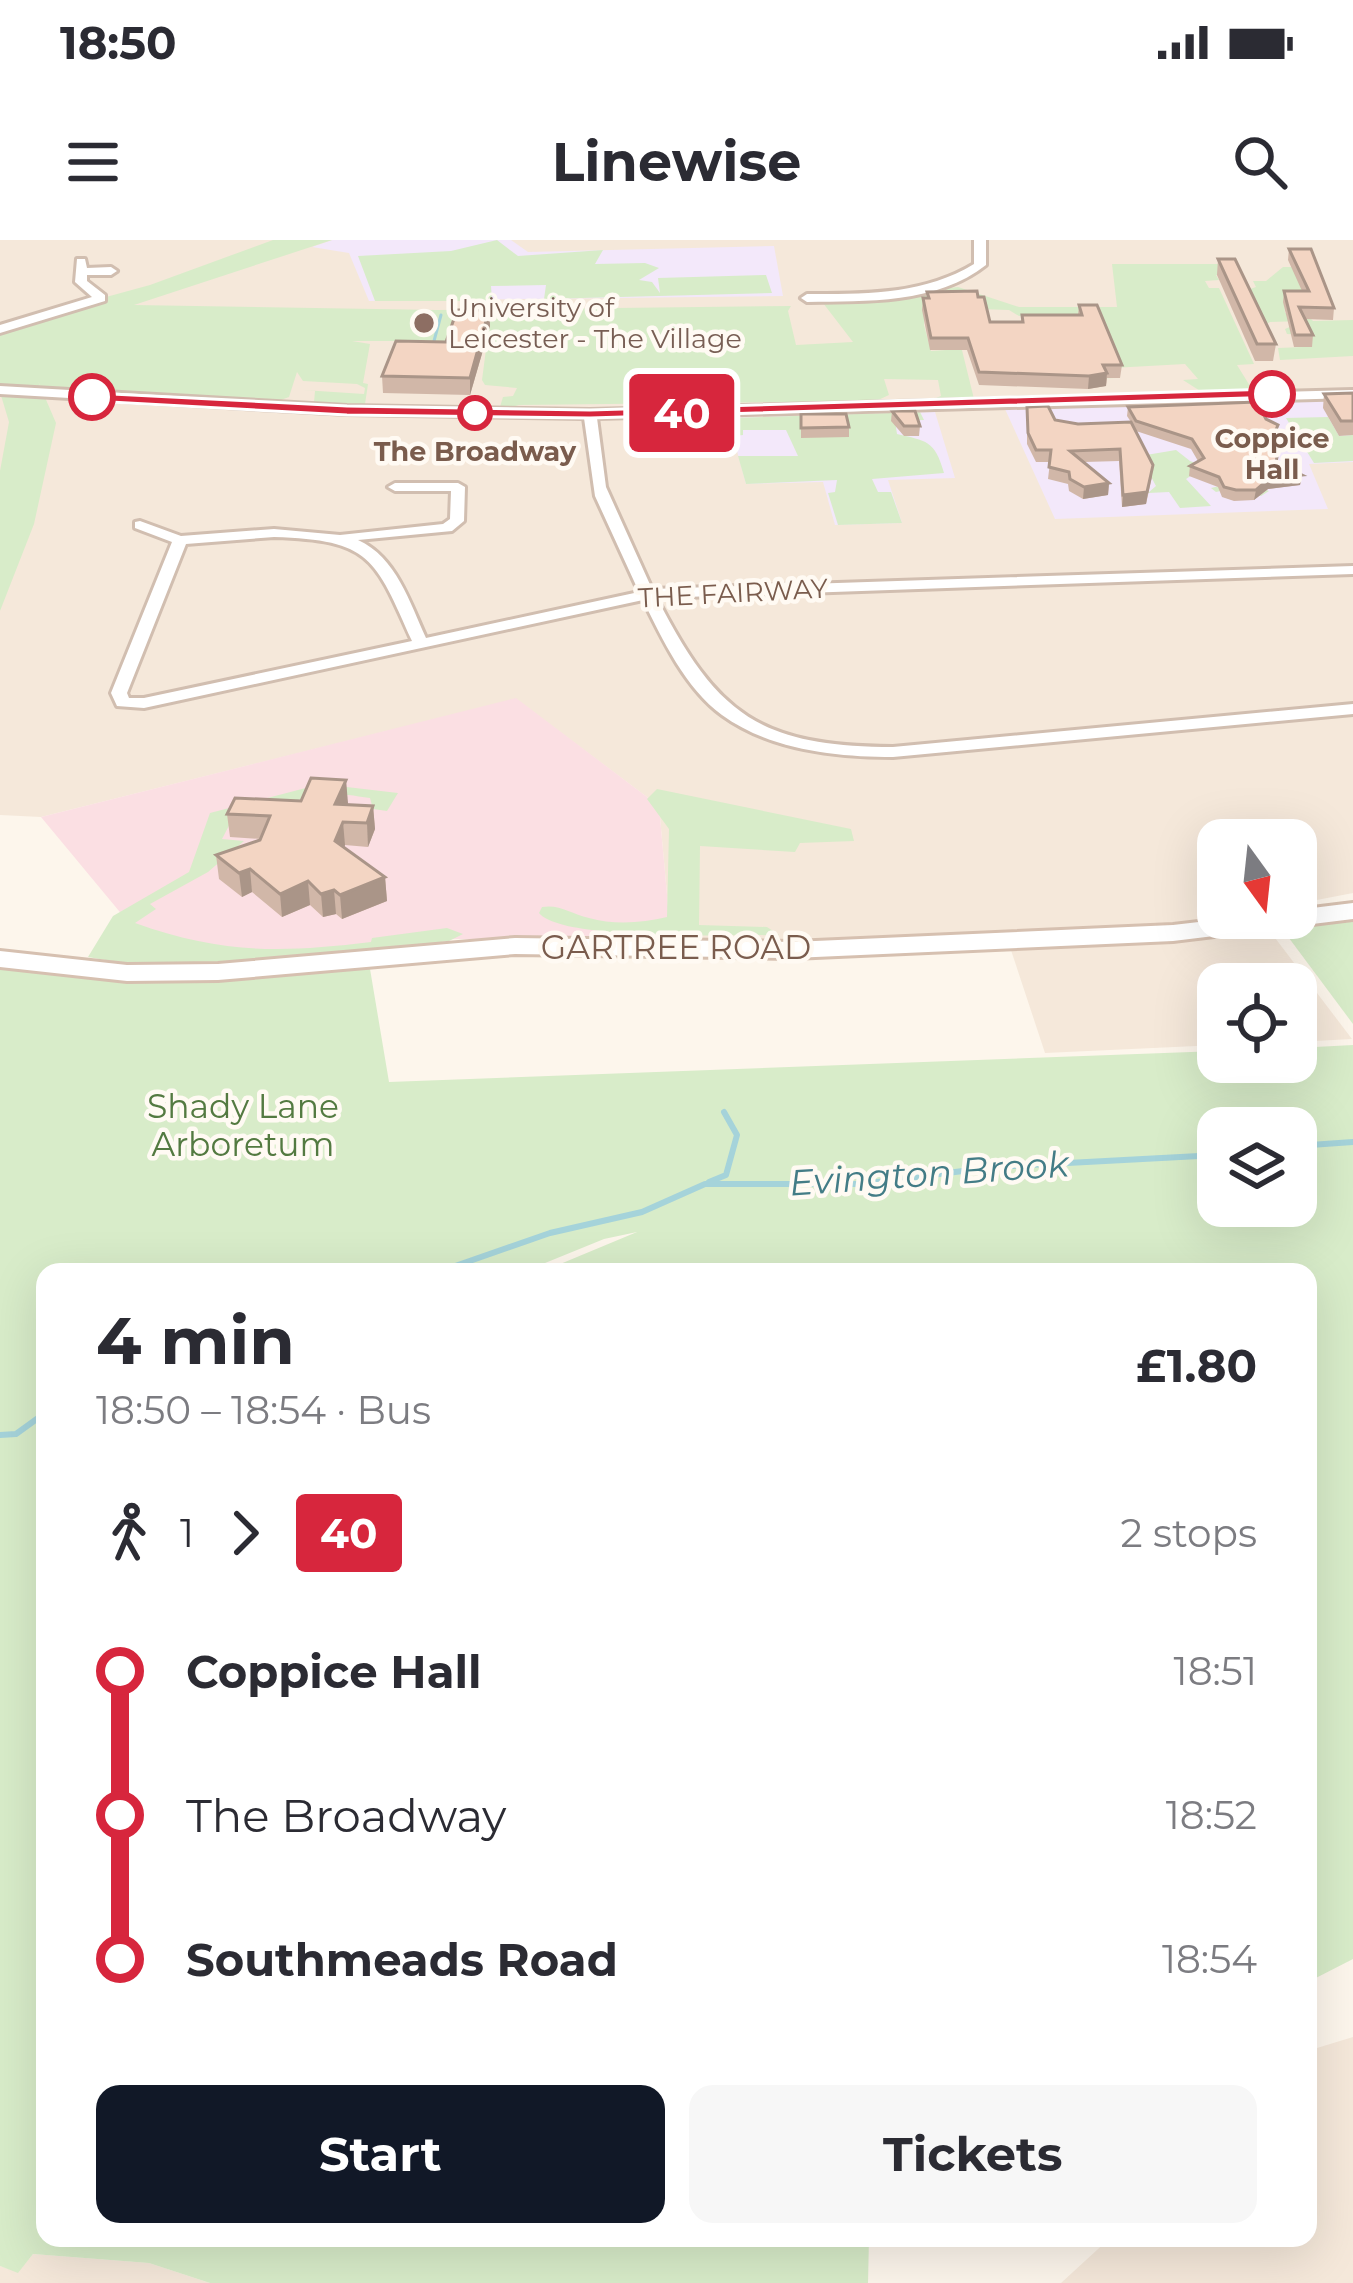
<!DOCTYPE html>
<html lang="en">
<head>
<meta charset="utf-8">
<style>
  :root { --surface:#fff; --page:#f7f7f7; --text:#2b2b33; --muted:#7c7c81; --accent:#111827 }
  body { margin:0; font-family:Montserrat,sans-serif; background:var(--page); color:var(--text); height:100vh; display:flex; flex-direction:column; font-size:45px; white-space:nowrap }
  * { box-sizing:border-box; margin:0 }
  p { font-size:39px; color:var(--muted) }
  .icon { flex:none; width:66px; height:66px; fill:none; stroke:currentColor; stroke-width:2; stroke-linecap:round; stroke-linejoin:round }
  .map { position:relative; flex:1; overflow:hidden }
  .drawer { position:absolute; left:36px; top:1023px; width:1281px; height:984px; display:flex; flex-direction:column; background:var(--surface); border-radius:24px; box-shadow:0 12px 48px #0002 }
  .drawer>* { flex:none }
  .badge { padding:0 24px; border-radius:9px; font-size:42px; line-height:78px }
  .needle { width:78px; rotate:165deg }
  .tools { position:absolute; left:1197px; top:579px; display:grid; gap:24px }
  .tools a { display:grid; place-items:center; width:120px; height:120px; border-radius:24px; background:var(--surface); box-shadow:0 12px 48px #0002; font-size:60px }
  .map>.badge { position:absolute; translate:-50% -50%; box-shadow:0 0 0 6px #fff }
  .legs { display:flex; align-items:center; gap:18px; height:132px; padding:0 60px; font-size:39px }
  .legs p { margin-inline-start:auto }
  .overview { display:flex; align-items:center; justify-content:space-between; height:204px; padding:0 60px }
  h1 { font-size:66px; font-weight:700; line-height:90px }
  .action { display:flex; gap:24px; margin-top:auto; padding:24px 60px }
  .action a { flex:1; height:138px; border-radius:24px; background:var(--accent); color:#fff; font-size:48px; font-weight:700; line-height:138px; text-align:center }
  .action a+a { background:var(--page); color:var(--text) }
  ul { padding:0 60px; list-style:none }
  li { display:flex; align-items:center; gap:42px; height:144px; font-size:45px }
  li i { display:grid; place-items:center; width:18px; height:100%; margin:0 15px; background:currentColor }
  li i::after { content:''; width:30px; height:30px; margin:-15px; border:9px solid; border-radius:50%; background:var(--surface) }
  li p { margin-inline-start:auto }
  li:first-child i { background:linear-gradient(#0000 50%,currentColor 0) }
  li:last-child i { background:linear-gradient(currentColor 50%,#0000 0) }
  .status { display:flex; justify-content:space-between; align-items:center; height:84px; padding:0 60px; background:var(--surface); direction:ltr }
  .status svg { height:33px; fill:currentColor }
  header { display:flex; justify-content:space-between; align-items:center; height:156px; padding:0 60px; background:var(--surface); font-size:54px; font-weight:700 }
  .map>svg:first-child { display:block }
  .residential { fill:#f5e8da }
  .education { fill:#f3e8fa }
  .medical { fill:#fbdfe3 }
  .green { fill:#d8ecc9; fill-rule:evenodd }
  .lines { fill:none; stroke-linecap:round; stroke-linejoin:round }
  .stream-far1 { stroke:#a5d3da; stroke-width:3 }
  .stream { stroke:#a5d3da; stroke-width:6 }
  .street-casing { stroke:#d1beb0; stroke-width:6 }
  .secondary-casing { stroke:#d6c0b0; stroke-width:6 }
  .street { fill:#fff; fill-rule:evenodd }
  .secondary { fill:#fff; fill-rule:evenodd }
  .wall { fill:#d1b7a8 }
  .shaded-wall { fill:#aa9588 }
  .building { fill:#f3d5c3; stroke:#aa9588; stroke-width:3 }
  .line-1 { fill:#d7263d; stroke:#fff; stroke-width:3 }
  .education-dot { fill:#8d6e63; stroke:#fffaf3; stroke-width:4.5 }
  .stop-1-dot { fill:#fff; stroke:#d7263d; stroke-width:6 }
  .labels { text-anchor:middle; dominant-baseline:central; stroke-width:9; stroke-linejoin:round; paint-order:stroke }
  .far-education-label { font-size:27px; fill:#785e54; stroke:#fffaf3; text-anchor:start }
  .far-stop-label { font-size:27px; font-weight:bold; fill:#7a5c4d; stroke:#fffaf3 }
  .far-street-label { font-size:27px; fill:#7a5c4d; stroke:#fffaf3 }
  .street-label { font-size:33px; fill:#7a5c4d; stroke:#fffaf3 }
  .park-label { font-size:33px; fill:#537a41; stroke:#fffaf3 }
  .water-label { font-size:36px; font-style:italic; fill:#437c86; stroke:#fffaf3 }
</style>
</head>
<body>
<div class="status"><b>18:50</b><svg viewBox="0 0 49 12"><path d="M0 12V9h3v3zM5 12V6h3v6zM10 12V3h3v9zM15 12V0h3v12zM26 1h20v11H26zM47 4h2v5h-2z"/></svg></div>
<header><svg class="icon" aria-label="menu" viewBox="0 0 24 24"><path d="M4 6h16M4 12h16M4 18h16"/></svg>Linewise<svg class="icon" aria-label="search" viewBox="0 0 24 24"><circle cx="10" cy="10" r="6"/><path d="M15 15l6 6"/></svg></header>
<div class="map">
<svg width="1353" height="2043" viewBox="0 0 1353 2043">
  <rect width="100%" height="100%" fill="#fdf6ec"/>
  <g class="residential">
    <path d="M0,0H1353V653L1296,664V600H1218V678H1260L1352,799L1296,802V744H1218V805L1045,813L1005,692L777,705L671,699L659,566L516,459L41,577L0,575Z"/>
    <path d="M1353,1797V2043H1061L1110,1998H1308V1816L1317,1808Z"/>
    <path d="M33,2014L149,2023L210,2043H0V2026L18,2032Z"/>
  </g>
  <g class="education">
    <path d="M332,0H511L528,12L774,6L783,56L369,61L349,13L312,7Z"/>
    <path d="M1280,160L1353,161V222L1309,224L1328,269L1055,279L1005,169Z"/>
    <path d="M935,172L955,238L888,240L902,283L835,285L823,242L746,244L728,178Z"/>
  </g>
  <path class="medical" d="M516,458L659,566L671,699H434L330,712L158,718L41,577Z"/>
  <g class="green">
    <path d="M273,0H332L134,65L437,70L791,66L788,71L796,105L853,102L823,63L958,47L1019,67H1117L1112,24H1231L1234,35H1216L1219,40L1205,41L1209,48H1219L1254,124L1237,125L1255,154L1208,156L1183,140L1198,139L1185,124L1112,128L1116,138L1063,140L1057,128L1033,127H1040V122L1098,120L1094,116L1061,117L1055,101H1034L1032,96H1082L1090,113H1110L1103,92L1079,90L1102,89L1098,78L1019,76L1009,70L979,69L976,63H925L924,85L931,111L946,110L948,95H983L987,104H1003L1004,108H963L960,102L974,159L931,160L941,156L938,140L884,139L889,155L876,161L519,165L499,170L503,157L513,156L517,148L485,145L482,140L489,86H450L446,106L421,110L419,116H411L423,101H352L370,104L363,143L368,144L365,164L314,162L315,151L303,150L364,154L365,148L357,144L303,141L297,132L289,157L278,161L43,151L38,141L56,183L34,284L0,371V231L9,182L0,152V86L150,45Z"/>
    <path d="M497,0L518,16L603,10L595,24L645,23L659,28L639,40L652,42L660,53L658,38L766,35L772,53L544,59L546,45L491,46L492,61H375L358,16L451,11Z"/>
    <path d="M1283,27H1295L1323,44L1284,62L1285,73L1306,74L1313,81L1353,80V116L1280,120L1278,108L1303,107L1306,95L1287,94L1285,89L1303,81L1270,82L1261,87L1247,50L1256,47L1253,41H1266Z"/>
    <path d="M920,172L924,180L895,181L897,194C926,201 935,200 944,233L872,239L878,252H891L902,283L838,285L828,253L835,252L837,240L746,244L738,216H798L786,190H743V195L733,196L728,178Z"/>
    <path d="M1328,177L1339,196L1353,195V221L1314,223L1286,178Z"/>
    <path d="M1176,210L1190,221L1269,251L1261,256L1229,249L1216,252L1211,248L1224,245L1195,233L1186,239L1211,266L1180,268L1169,252L1148,253L1156,246L1140,216Z"/>
    <path d="M321,544L398,553L387,571L373,569L370,558C331,552 306,547 276,576H234L222,599L244,601L208,632L150,664L156,669L135,683C222,714 280,713 371,702L372,698L447,688L463,694L449,701C330,715 206,740 88,717L113,676L189,632L210,573Z"/>
    <path d="M657,549L851,589L854,601L800,603L795,612L700,606L699,685L767,687L779,695C736,695 561,701 539,673L542,667C560,664 571,674 589,678C614,685 642,683 667,677L669,589L647,559Z"/>
    <path d="M1353,680V784L1283,690Z"/>
    <path d="M0,722L132,739L369,723L389,842L1218,811V822H1296V808L1353,805V1719L1308,1742V1032H541L637,992L604,999L523,1032H45V1998H869L868,2043H210L149,2023L33,2014L18,2033L0,2026ZM1218,888H1296V966H1218Z"/>
  </g>
  <g class="lines">
    <path class="stream-far1" d="M434,101L441,75"/>
    <g class="stream">
      <path d="M1296,906L1353,902"/>
      <path d="M709,942L726,935L737,895L724,872"/>
      <path d="M438,1032L550,993L642,972L705,944H862L994,927L1218,915"/>
      <path d="M0,1195L16,1194L45,1173"/>
    </g>
    <g class="street-casing">
      <g id="street">
        <path d="M974,0H986V25C937,64 866,61 807,62L801,58L807,54C865,54 923,55 974,24Z"/>
        <path d="M77,19H85L87,28L111,27L117,31L111,35H87V41L105,55V61L0,93V85L92,57L75,42Z"/>
        <path d="M0,146L347,166L590,170L1353,150V158L597,178L606,247L652,349L1353,326V334L657,358C717,475 759,506 893,507L1353,464V474L893,517C836,517 770,510 722,475C686,449 662,399 643,360L144,468L117,466L111,453L172,302L135,288V282L140,281L181,296L274,289L340,295L443,284L450,279L451,251H395L388,247L395,243H458L465,247L464,281L452,291L358,300C396,317 410,363 426,398L639,352L595,256L584,178L347,174L0,154ZM274,297C371,300 375,318 412,401L144,458H129L127,453L186,304Z"/>
      </g>
    </g>
    <g class="secondary-casing">
      <path id="secondary" d="M1353,663V679L1173,701L793,718L515,714L218,740L127,741L0,727V711L127,725L218,724L515,698L793,702L1173,685L1233,678H1296V670Z"/>
    </g>
    <use href="#street" class="street"/>
    <use href="#secondary" class="secondary"/>
  </g>
  <g class="wall">
    <path d="M1289,9L1334,68L1333,80L1305,79L1313,95L1312,107H1294L1283,62L1284,51H1302L1288,20Z"/>
    <path d="M1218,19L1276,104L1273,121H1255L1217,35Z"/>
    <path d="M927,52L978,57L990,82H1021L1022,75H1078L1079,65L1122,125L1120,138H1107L1106,146L1088,149L979,145L967,110H930L922,70L923,58H927Z"/>
    <path d="M489,70L490,86L470,155L383,153L382,136L446,102Z"/>
    <path d="M1353,153V195L1339,196L1323,168L1324,154Z"/>
    <path d="M1027,167L1055,180L1078,184L1131,182L1127,176L1128,167L1266,179L1278,185L1274,201L1276,222L1302,235L1300,245L1268,249L1254,260L1234,261L1222,257L1218,247L1189,236L1190,226L1198,221L1191,209L1136,191L1152,237L1146,264L1122,267L1119,221L1084,222L1109,243L1108,255L1083,259L1069,251L1068,244L1048,239L1050,222H1036L1027,204Z"/>
    <path d="M892,171L920,186L919,196H904L891,181Z"/>
    <path d="M801,174L849,187V197L801,198Z"/>
    <path d="M346,540L347,565L373,566L375,589L368,607L345,605L344,608L385,637L387,661L342,679L336,674L323,677L310,665L282,677L252,652L242,657L219,639L216,615L261,599L230,597L227,574L301,561Z"/>
  </g>
  <g class="shaded-wall">
    <path d="M489,70L490,86L470,155V138Z"/>
    <path d="M1107,133L1106,146L1088,149L1089,136Z"/>
    <path d="M1153,225L1146,264L1122,267L1123,255Z"/>
    <path d="M1302,235L1300,245L1268,249L1254,260L1256,250L1270,238Z"/>
    <path d="M1109,243L1108,255L1083,259L1084,247Z"/>
    <path d="M346,540L348,563L337,587L335,564Z"/>
    <path d="M373,566L375,589L368,607L367,583Z"/>
    <path d="M343,582L345,605L337,625L335,601Z"/>
    <path d="M250,629L252,652L242,657L239,633Z"/>
    <path d="M385,637L387,661L342,679L340,655Z"/>
    <path d="M308,641L310,665L282,677L280,654Z"/>
    <path d="M334,650L336,674L323,677L321,654Z"/>
  </g>
  <g class="building">
    <path d="M1289,9H1311L1334,68L1299,67L1313,95H1295L1284,51H1309Z"/>
    <path d="M1218,19H1235L1276,104H1257Z"/>
    <path d="M977,51L978,57H984L990,82H1023L1022,75H1082L1079,65H1097L1122,125H1103L1107,133L1089,136L979,132L968,98H931L923,58H929L927,52Z"/>
    <path d="M457,70H489L470,138L382,136L396,101L446,102Z"/>
    <path d="M1353,153V181H1341L1324,154Z"/>
    <path d="M1257,162L1266,179L1278,185L1272,199L1279,207L1276,222L1302,235L1270,238L1256,250H1236L1224,247L1219,237L1190,226L1204,218L1192,199L1136,181L1128,167Z"/>
    <path d="M1048,166L1055,180L1078,184L1131,182L1153,225L1147,252L1123,255L1120,209L1070,211L1109,243L1084,247L1070,239L1069,232L1049,227L1051,210H1036L1028,193L1027,167Z"/>
    <path d="M892,171H915L920,186H904Z"/>
    <path d="M801,174H846L849,187L801,188Z"/>
    <path d="M311,538L346,540L335,564L373,566L367,583L343,582L335,601L385,637L340,655L334,650L321,654L308,641L280,654L250,629L239,633L216,615L260,600L270,576L227,574L235,558L301,561Z"/>
  </g>
  <path class="line-1" d="M1272,149L1277,157L590,178L347,175L92,161L84,157L92,153L347,166L590,170Z"/>
  <circle class="education-dot" cx="424" cy="83" r="12"/>
  <g class="stop-1-dot">
    <circle cx="1272" cy="154" r="21"/>
    <circle cx="92" cy="157" r="21"/>
    <circle cx="475" cy="173" r="15"/>
  </g>
  <g class="labels">
    <g class="far-education-label">
      <text x="448" y="67">University of<tspan x="448" dy="31">Leicester - The Village</tspan></text>
    </g>
    <g class="far-stop-label">
      <text x="1272" y="198">Coppice<tspan x="1272" dy="31">Hall</tspan></text>
      <text x="475" y="211">The Broadway</text>
    </g>
    <g class="far-street-label">
      <text transform="translate(733 353) rotate(-3)">THE FAIRWAY</text>
    </g>
    <g class="street-label">
      <text x="676" y="707">GARTREE ROAD</text>
    </g>
    <g class="park-label">
      <text x="243" y="866">Shady Lane<tspan x="243" dy="38">Arboretum</tspan></text>
    </g>
    <g class="water-label">
      <text transform="translate(929 933) rotate(-4)">Evington Brook</text>
    </g>
  </g>
</svg>
<div class="tools">
<a><svg class="needle" viewBox="-14 -14 28 28"><path d="M0-13l5 13h-10z" fill="#e53935"/><path d="M0 13l5-13h-10z" fill="#7c7c81"/></svg></a>
<a><svg class="icon" aria-label="locate" viewBox="0 0 24 24"><circle cx="12" cy="12" r="6"/><path d="M12 2v4M12 18v4M2 12h4M18 12h4"/></svg></a>
<a><svg class="icon" aria-label="layers" viewBox="0 0 24 24"><path d="M12 4l9 5-9 5-9-5zM3 14l9 5 9-5"/></svg></a>
</div>
<b class="badge" style="left:682px;top:173px;background:#d7263d;color:#fff">40</b>
<section class="drawer">
<div class="overview"><div><h1>4 min</h1><p>18:50 – 18:54 · Bus</p></div><b>£1.80</b></div>
<div class="legs"><svg class="icon" aria-label="walk" viewBox="0 0 24 24"><circle cx="13" cy="4" r="2"/><path d="M13 8l-2 6 4 7M11 14l-3 7M7 12l3-4h3l4 4"/></svg>1<svg class="icon" aria-label="forward" viewBox="0 0 24 24"><path d="M9 5l7 7-7 7"/></svg><b class="badge" style="background:#d7263d;color:#fff">40</b><p>2 stops</p></div>
<ul>
<li><i style="color:#d7263d"></i><b>Coppice Hall</b><p>18:51</p></li>
<li><i style="color:#d7263d"></i><span>The Broadway</span><p>18:52</p></li>
<li><i style="color:#d7263d"></i><b>Southmeads Road</b><p>18:54</p></li>
</ul>
<div class="action"><a>Start</a><a>Tickets</a></div>
</section>
</div>
</body>
</html>
